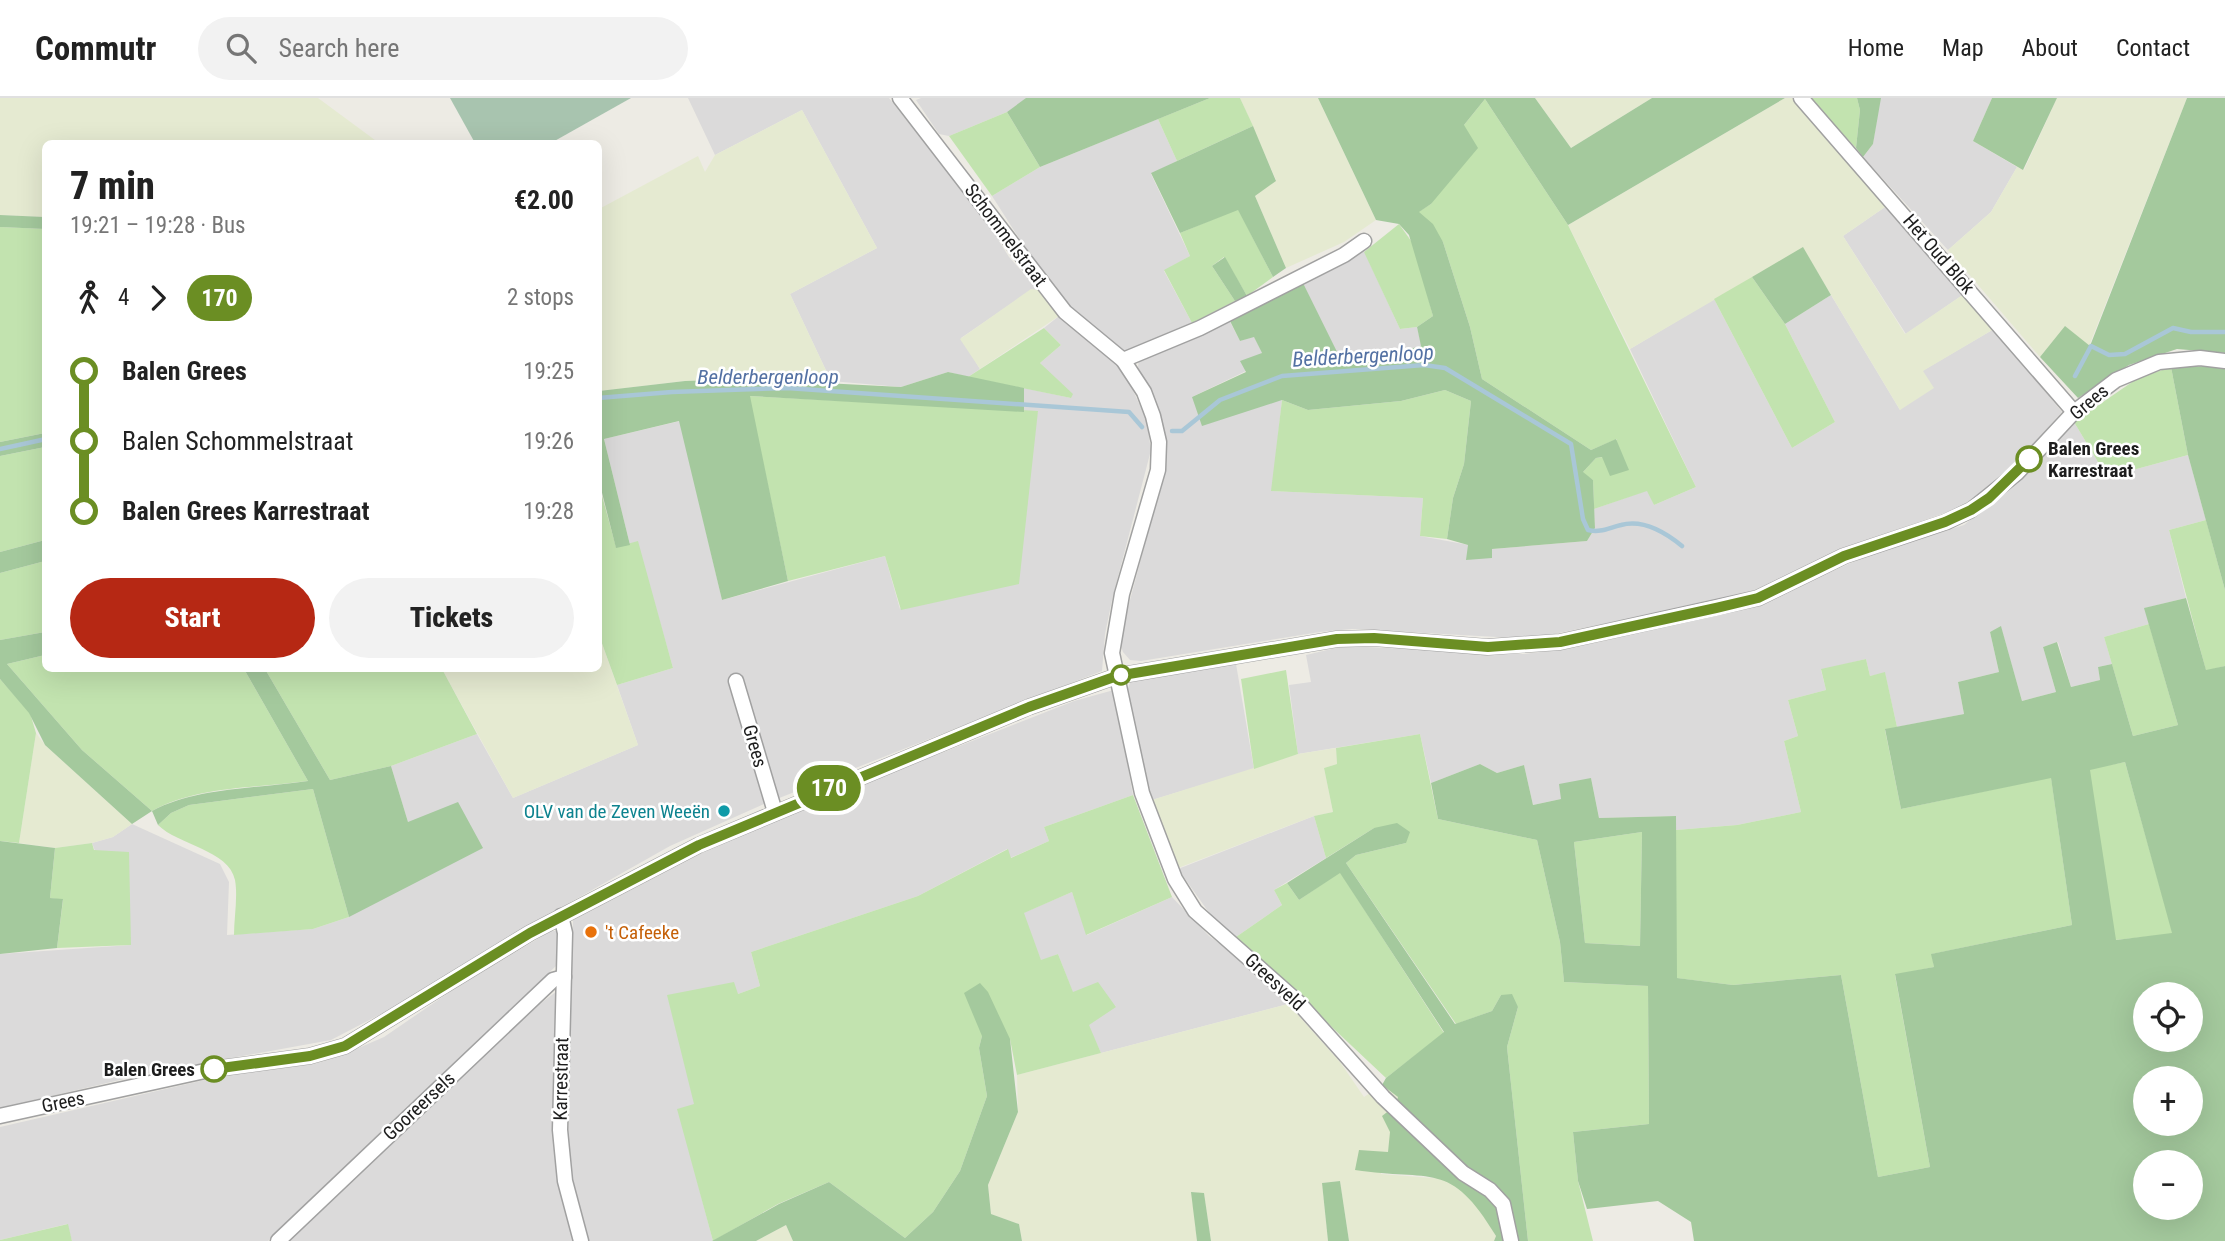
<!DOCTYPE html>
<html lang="en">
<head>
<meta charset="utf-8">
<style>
  :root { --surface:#fff; --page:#f2f2f2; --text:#222; --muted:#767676; --line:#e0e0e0; --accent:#b62814 }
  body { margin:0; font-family:"Roboto Condensed",sans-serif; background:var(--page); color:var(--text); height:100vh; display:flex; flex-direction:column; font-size:26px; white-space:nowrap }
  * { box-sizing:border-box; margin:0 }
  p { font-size:23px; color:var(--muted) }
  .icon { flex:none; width:38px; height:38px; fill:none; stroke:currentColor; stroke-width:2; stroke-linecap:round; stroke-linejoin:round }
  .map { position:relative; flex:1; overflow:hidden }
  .drawer { position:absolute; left:42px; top:42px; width:560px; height:532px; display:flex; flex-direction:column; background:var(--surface); border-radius:10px; box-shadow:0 7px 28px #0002 }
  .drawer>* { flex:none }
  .badge { padding:0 14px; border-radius:23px; font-size:24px; line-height:46px }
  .tools { position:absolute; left:2133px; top:884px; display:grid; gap:14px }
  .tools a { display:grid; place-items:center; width:70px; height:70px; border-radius:50%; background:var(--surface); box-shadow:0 7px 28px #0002; font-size:35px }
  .map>.badge { position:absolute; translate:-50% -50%; box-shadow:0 0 0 4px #fff }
  .legs { display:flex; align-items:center; gap:10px; height:77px; padding:0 28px; font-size:23px }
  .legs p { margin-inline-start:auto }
  .headline { display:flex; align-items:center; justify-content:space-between; height:119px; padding:0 28px }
  h1 { font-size:38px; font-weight:800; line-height:52px }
  .action { display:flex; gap:14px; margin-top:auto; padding:14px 28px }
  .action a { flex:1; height:80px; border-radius:42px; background:var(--accent); color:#fff; font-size:28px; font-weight:800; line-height:80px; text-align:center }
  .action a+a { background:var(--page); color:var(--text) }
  ul { padding:0 28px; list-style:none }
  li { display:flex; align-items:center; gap:24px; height:70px; font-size:26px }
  li i { display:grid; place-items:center; width:10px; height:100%; margin:0 9px; background:currentColor }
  li i::after { content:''; width:18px; height:18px; margin:-9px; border:5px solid; border-radius:50%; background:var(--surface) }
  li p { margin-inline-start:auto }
  li:first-child i { background:linear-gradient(#0000 50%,currentColor 0) }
  li:last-child i { background:linear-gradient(currentColor 50%,#0000 0) }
  header { display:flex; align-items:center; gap:42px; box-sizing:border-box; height:98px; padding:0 35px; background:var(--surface); border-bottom:2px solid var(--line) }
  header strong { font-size:33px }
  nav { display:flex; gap:38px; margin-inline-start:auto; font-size:24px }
  .search { width:490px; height:63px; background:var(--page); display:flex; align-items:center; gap:18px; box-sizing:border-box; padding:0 24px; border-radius:38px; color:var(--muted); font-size:26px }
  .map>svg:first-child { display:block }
  .residential { fill:#dbdada }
  .farmland { fill:#e5ead1 }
  .grass { fill:#c2e3af }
  .forest { fill:#a4c99d; fill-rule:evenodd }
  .cemetery { fill:#a8c4af }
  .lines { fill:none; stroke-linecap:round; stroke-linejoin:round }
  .stream { stroke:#a9c7d7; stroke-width:4.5 }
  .minor-casing { stroke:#a1a1a1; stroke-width:17 }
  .minor { stroke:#fff; stroke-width:14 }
  .line-1-casing { stroke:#fff; stroke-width:16 }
  .line-1 { stroke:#6b8e23; stroke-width:10 }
  .stop-1-dot { fill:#fff; stroke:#6b8e23; stroke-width:3.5 }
  .culture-dot { fill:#0f9aa8; stroke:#fff; stroke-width:2.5 }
  .food-dot { fill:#e8710a; stroke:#fff; stroke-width:2.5 }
  .labels { text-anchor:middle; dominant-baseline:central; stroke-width:5; stroke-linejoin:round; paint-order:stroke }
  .street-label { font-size:19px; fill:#1d1d1d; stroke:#fff }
  .stop-label { font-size:19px; font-weight:bold; fill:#1d1d1d; stroke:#fff; text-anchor:start }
  .culture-label { font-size:19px; fill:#0d838f; stroke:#fff; text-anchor:end }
  .food-label { font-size:19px; fill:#c56008; stroke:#fff; text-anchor:start }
  .water-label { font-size:21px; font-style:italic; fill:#5371a3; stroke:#fff }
</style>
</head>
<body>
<header>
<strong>Commutr</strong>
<div class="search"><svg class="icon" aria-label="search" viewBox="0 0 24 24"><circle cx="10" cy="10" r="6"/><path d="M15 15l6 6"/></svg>Search here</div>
<nav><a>Home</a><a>Map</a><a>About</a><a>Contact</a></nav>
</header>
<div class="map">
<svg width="2225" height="1143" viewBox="0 0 2225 1143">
  <rect width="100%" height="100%" fill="#edebe4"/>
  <g class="residential">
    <path d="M688,0H889L985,121L1009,159L1039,192H1031L961,240L980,271L968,279L948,274L901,289L831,283L790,196L877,150L802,12L715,57Z"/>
    <path d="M921,0H1026L1027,1L1007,14L949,38L939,36L916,2Z"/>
    <path d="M1880,0H1992L1973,43L2017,69L1991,114L1948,152L1863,59L1873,46Z"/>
    <path d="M1158,21L1177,63L1151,76L1190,158L1164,173L1192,225L1125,253L1072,211L1024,148L992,98L1040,69Z"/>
    <path d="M1888,107L1964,196L1906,236L1843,138Z"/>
    <path d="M1364,153L1400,231L1417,229L1422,249L1344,269L1302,184Z"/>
    <path d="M1831,197L1900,312L1922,273L1994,231L2062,314L2019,362L1987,390L1959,410L1856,446L1744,497L1549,537L1515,540L1352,531L1320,534L1141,563L1130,562L1123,554L1120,546L1126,517L1166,367V338L1156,304L1138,269L1139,261L1228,220L1240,243L1254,238L1262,255L1246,273L1192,299L1282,302L1272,393L1423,400L1420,438L1469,447L1467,462L1492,451L1587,443L1595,430L1594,411L1648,392L1654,407L1696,389L1630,251L1714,201L1792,350L1835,324L1785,226Z"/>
    <path d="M1059,218L1115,264L1126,278L1146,320L1151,352L1112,502L1105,536L1102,573L764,706L670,748L502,843L425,893L331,942L154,974L0,1010V856L131,847L92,745L113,739L132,726L220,766L229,784L227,837L313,831L349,819L408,724L391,668L477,636L513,700L638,647L617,587L673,570L637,444L630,447L604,341L680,323L722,502L885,458L900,511L1038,314H1024V290L1071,300L1040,265L1061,247L1044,230Z"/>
    <path d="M2074,324L2107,379L2188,357L2206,422L2169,432L2186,500L2145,510L2149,526L2104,539L2112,566L2098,569L2100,582L2071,589L2058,544L2043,549L2056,594L2022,603L2001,529L1990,534L1999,574L1958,584L1964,616L1897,629L1885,575L1870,578L1866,561L1821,572L1826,592L1788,602L1798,638L1784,643L1801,714L1737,727L1676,732L1675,718L1599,720L1591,680L1561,701L1533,707L1524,667L1497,675L1480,666L1431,685L1420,636L1298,656L1289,587L1311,584L1306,557L1344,548L1523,556L1573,550L1734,513L1767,502L1869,457L1964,427L2019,382Z"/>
    <path d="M1236,566L1254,671L1152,702L1127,592L1131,583Z"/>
    <path d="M1114,592L1133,697L1044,729L1049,743L1010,760L1007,751L918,798L751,854L760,888L738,896L694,1007L678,1011L713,1143H589L572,1079L568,1044L573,822L708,752L852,690L1074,603Z"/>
    <path d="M1314,718L1326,760L1274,792L1282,807L1236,839L1215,823L1178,771Z"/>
    <path d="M1072,794L1087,837L1172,799L1209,838L1226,850L1288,906L1101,955L1088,927L1116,908L1073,895L1058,856L1041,863L1023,815Z"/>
    <path d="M551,833H557L559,841L556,868L268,1143H72L67,1126L0,1142V1029L222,978L314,966L340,958L384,939L457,889Z"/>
    <path d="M557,893L554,1017L556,1070L573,1143H289L529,914Z"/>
  </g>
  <g class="farmland">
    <path d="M0,0H318L379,45L46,46L45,119L0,117Z"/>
    <path d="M1240,0H1318L1376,122L1344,144L1286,170L1255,98L1276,82Z"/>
    <path d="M1535,0H1652L1571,50Z"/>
    <path d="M1785,0H1793L1888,107L1843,138L1905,236L1964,196L1994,231L1923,273L1934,290L1900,312L1803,150L1630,251L1568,127Z"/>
    <path d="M2057,0H2187L2089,248L2065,229L2040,259L1948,152L1991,114L2017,69L2024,72Z"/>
    <path d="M802,12L877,150L790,196L831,283H685L599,293V111L698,58L705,74L715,57Z"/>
    <path d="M1031,191L1039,192L1059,218L980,271L960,241Z"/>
    <path d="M599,537L638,647L513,700L442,571L598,570Z"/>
    <path d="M36,635L45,647L132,726L113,739L92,745L55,750L19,745Z"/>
    <path d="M1336,650L1337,666L1324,670L1333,714L1314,718L1178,770L1152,702L1298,656Z"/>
    <path d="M1288,906L1340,964L1364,999L1382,987L1398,999L1388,1055L1381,1076L1445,1081L1463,1092L1478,1108L1496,1138L1494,1143H1349L1340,1083L1322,1085L1328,1143H1211L1204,1096L1192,1094L1197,1143H1022L1019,1126L991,1116L988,1087L1018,1014L1017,977Z"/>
    <path d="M786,1127L793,1143H756Z"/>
  </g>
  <g class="grass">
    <path d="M1210,0H1240L1253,28L1177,63L1158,21Z"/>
    <path d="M1809,0H1857L1860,12L1856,50Z"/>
    <path d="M1485,1L1568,127L1696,389L1654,407L1647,393L1594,411L1593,382L1582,375L1596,360L1603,359L1617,341L1591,352L1482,281L1470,229L1443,144L1418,114L1431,106L1464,27Z"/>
    <path d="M1007,14L1040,69L992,98L949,38Z"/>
    <path d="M1238,111L1273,179L1247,198L1224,159L1212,168L1235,203L1192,225L1164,172L1190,158L1180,135Z"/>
    <path d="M1399,126L1414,147L1433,218L1417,229L1400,231L1364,154Z"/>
    <path d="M0,129L46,131L45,335L0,344Z"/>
    <path d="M1752,179L1785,226L1835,324L1792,350L1714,201Z"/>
    <path d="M1044,230L1061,247L1040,265L1073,296L1071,300L968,279Z"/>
    <path d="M2171,269L2188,357L2107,379L2074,324L2138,280Z"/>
    <path d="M1445,292L1471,303L1464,366L1453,400L1447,441L1420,438L1423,400L1271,393L1282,302L1308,312L1401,303Z"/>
    <path d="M749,298L1038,313L1019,486L901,512L885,458L788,483Z"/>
    <path d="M45,349V442L0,454V358Z"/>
    <path d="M598,383L616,449L638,443L673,570L617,587L599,537Z"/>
    <path d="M2206,422L2225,492V568L2206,573L2169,432Z"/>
    <path d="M45,463V534L0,542V475Z"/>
    <path d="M2149,526L2178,627L2133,638L2104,539Z"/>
    <path d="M45,557L46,570L244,571L308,683C258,690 196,688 152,713L82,652L7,566Z"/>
    <path d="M1866,561L1870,578L1885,574L1897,629L1885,632L1901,711L2051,679L2072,827L1932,856L1934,869L1895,877L1930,1069L1878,1079L1841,877L1733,887L1676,880V732L1737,727L1801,714L1784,643L1798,638L1788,602L1826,592L1821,571Z"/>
    <path d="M265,571H442L477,636L391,668L330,682Z"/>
    <path d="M1286,572L1298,656L1254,671L1241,581Z"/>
    <path d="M0,581L30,615L36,635L19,745L0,743Z"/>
    <path d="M1420,636L1438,721L1537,742L1560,844L1564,884L1648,888L1649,1026L1573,1034L1578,1083L1593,1143H1528L1507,949L1518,909L1501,897L1492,913L1456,926L1346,765L1356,757L1406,745L1374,730L1326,760L1314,718L1333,714L1324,670L1337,666L1336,650Z"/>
    <path d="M2125,664L2173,836L2115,842L2089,671Z"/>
    <path d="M313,691L349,819L313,831L234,837C234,820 238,799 235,782C229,752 178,747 158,727L171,715L189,707Z"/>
    <path d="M1133,697L1172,799L1086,837L1072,794L1024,815L1041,862L1058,856L1073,894L1098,884L1116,909L1089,927L1101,955L1017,977L1010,941L982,938L979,950L987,998L960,1073L933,1114L905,1140L829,1084L778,1106L713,1143L677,1011L694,1006L667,897L734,884L738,896L760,888L751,854L918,798L1008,751L1011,760L1049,743L1044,729Z"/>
    <path d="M1642,734L1640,848L1585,845L1574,744Z"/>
    <path d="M92,745L94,752L129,754L131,847L57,850L63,802L50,800L55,750Z"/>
    <path d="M1340,774L1444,935L1386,980L1236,839L1282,807L1274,792L1287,785L1299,802Z"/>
    <path d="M68,1126L72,1143H0V1142Z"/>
  </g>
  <g class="forest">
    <path d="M1026,0H1210L1040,69L1007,14Z"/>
    <path d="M1318,0H1535L1571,50L1652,0H1785L1568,127L1485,1L1464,27L1478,50L1431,106L1419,114L1433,126L1443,144L1470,229L1482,281L1591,352L1616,341L1629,372L1610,378L1602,359L1596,360L1583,374L1593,382L1595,430L1587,443L1492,451V460L1466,462L1468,447L1447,441L1453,400L1464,366L1471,303L1445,292L1401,303L1308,312L1282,302L1202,328L1192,299L1246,274L1240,263L1262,255L1254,239L1240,243L1229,221L1302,183L1344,268L1421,248L1417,229L1433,218L1409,137L1399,126L1376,122Z"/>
    <path d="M1857,0H1881L1873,46L1863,59L1856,50L1860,12Z"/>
    <path d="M1992,0H2057L2023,72L1973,43Z"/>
    <path d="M2187,0H2225V255L2177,251L2129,267L2078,300L2040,259L2065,228L2090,248Z"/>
    <path d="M1253,28L1276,83L1255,98L1286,170L1273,179L1238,112L1180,135L1151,75Z"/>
    <path d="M0,117L45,119V131L0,129Z"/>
    <path d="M1803,149L1831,197L1785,226L1752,179Z"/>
    <path d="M1225,159L1247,198L1235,203L1212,168Z"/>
    <path d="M2212,268L2225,271V492L2188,357L2171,269Z"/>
    <path d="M948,274L1024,290V314L750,298L788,483L722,502L679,323L604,341L630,447L616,450L599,383V293L685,283L747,281L901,289Z"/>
    <path d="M45,335V349L0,358V344Z"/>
    <path d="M45,442V463L0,475V454Z"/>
    <path d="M2186,500L2206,572L2225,568V1143H1694L1691,1124L1658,1103L1587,1111L1578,1083L1573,1034L1649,1026L1648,888L1564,884L1560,844L1537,742L1438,721L1431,685L1480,666L1497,675L1524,667L1533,707L1561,701L1559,686L1591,680L1599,720L1676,718L1677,880L1733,887L1841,877L1878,1079L1930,1069L1895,876L1934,869L1931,856L2072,827L2051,680L1901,711L1885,631L1964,616L1958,584L1999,574L1990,534L2001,528L2022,603L2056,594L2043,549L2057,544L2071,589L2100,582L2098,569L2112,566L2133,638L2178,627L2144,510ZM2125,664L2172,835L2116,842L2090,672ZM1642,734L1640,848L1585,845L1574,744ZM2146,896H2191V942H2146ZM2146,980H2191V1026H2146ZM2146,1064H2191V1110H2146Z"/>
    <path d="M45,534V557L7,566L82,652L152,713C198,689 256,691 308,683L244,571H265L330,682L391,668L408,724L458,704L483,750L349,819L313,691L189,707L171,715L158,727L152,713L132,726L45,647L29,615L0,581V542Z"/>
    <path d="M1397,725L1410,734L1406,745L1356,757L1346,765L1455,926L1492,913L1501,897L1512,896L1518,909L1507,949L1528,1143H1494L1496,1138C1450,1061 1432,1084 1355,1072L1359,1052L1388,1054L1390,1034L1382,1018L1395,1008L1398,999L1382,987L1386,980L1444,934L1340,775L1299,802L1287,785L1374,730Z"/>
    <path d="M0,743L55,750L50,800L63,801L57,850L0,856Z"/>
    <path d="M980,885L988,894L1010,941L1018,1014L988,1087L991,1116L1019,1126L1022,1143H793L786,1127L756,1143H712L779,1106L829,1084L905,1140L933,1114L960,1073L987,998L979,950L982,938L964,895Z"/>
    <path d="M1340,1083L1349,1143H1328L1322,1085Z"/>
    <path d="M1191,1094L1204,1095L1211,1143H1197Z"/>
  </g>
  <path class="cemetery" d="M450,0H631L551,45H475Z"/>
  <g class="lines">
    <g class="stream">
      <path d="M2075,278L2091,248L2109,257L2125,256L2173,230L2191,234H2225"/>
      <path d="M598,300L672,294L787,290L1129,314L1142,329"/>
      <path d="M1172,333H1182L1220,302L1282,278L1424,267L1445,270L1571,346L1583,421L1588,432C1601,435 1608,430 1621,427C1643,421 1665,434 1682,448"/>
      <path d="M0,351L46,341"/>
    </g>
    <g class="minor-casing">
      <g id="minor">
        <path d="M900,0L1065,214L1123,262L1144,294L1153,318L1159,344L1158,372L1122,496L1112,555L1142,695L1175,781L1195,813L1298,904L1383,999L1463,1075L1490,1092L1503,1106L1511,1143"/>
        <path d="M1801,0L2074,314"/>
        <path d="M1123,262L1200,230L1344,157L1364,143"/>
        <path d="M736,583L775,714"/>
        <path d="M561,818L565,835L560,1032L565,1083L581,1143"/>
        <path d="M0,1018L214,971L310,958L345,948L530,835L699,747L1029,609L1117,578L1337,541L1374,540L1487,549L1560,544L1758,500L1844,458L1946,424L1971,412L2017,375L2074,314L2116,282L2159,264L2200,260L2225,263"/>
        <path d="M278,1143L553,882L564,879"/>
      </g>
    </g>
    <use href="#minor" class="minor"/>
  </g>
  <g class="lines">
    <g class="line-1-casing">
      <path id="line-1" d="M214,971L310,958L345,948L530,835L699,747L1029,609L1117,578L1337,541L1374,540L1488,549L1560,544L1716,510L1758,500L1844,458L1945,424L1971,412L1989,400L2029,361"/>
    </g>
    <use href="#line-1" class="line-1"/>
  </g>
  <g class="stop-1-dot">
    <circle cx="2029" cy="361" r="12"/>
    <circle cx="1121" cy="577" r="9"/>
    <circle cx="214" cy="971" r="12"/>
  </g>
  <circle class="culture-dot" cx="724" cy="713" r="7"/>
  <circle class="food-dot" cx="591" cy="834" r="7"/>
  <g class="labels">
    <g class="street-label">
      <text transform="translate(1006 137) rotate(53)">Schommelstraat</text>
      <text transform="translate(1939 156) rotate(49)">Het Oud Blok</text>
      <text transform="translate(2089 304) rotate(-40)">Grees</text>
      <text transform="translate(755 648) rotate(74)">Grees</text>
      <text transform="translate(1275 884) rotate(43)">Greesveld</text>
      <text transform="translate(561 981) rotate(-89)">Karrestraat</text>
      <text transform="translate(63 1004) rotate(-12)">Grees</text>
      <text transform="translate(419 1008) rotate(-43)">Gooreersels</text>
    </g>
    <g class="stop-label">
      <text x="2048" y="350">Balen Grees<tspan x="2048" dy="22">Karrestraat</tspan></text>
      <text x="195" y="971" text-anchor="end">Balen Grees</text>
    </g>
    <g class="culture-label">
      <text x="710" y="713">OLV van de Zeven Weeën</text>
    </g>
    <g class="food-label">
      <text x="605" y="834">'t Cafeeke</text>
    </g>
    <g class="water-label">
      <text transform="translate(1363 258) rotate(-3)">Belderbergenloop</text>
      <text x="768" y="279">Belderbergenloop</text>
    </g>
  </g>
</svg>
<div class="tools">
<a><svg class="icon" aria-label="locate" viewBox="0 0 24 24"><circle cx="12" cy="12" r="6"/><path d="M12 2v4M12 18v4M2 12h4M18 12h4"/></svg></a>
<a>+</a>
<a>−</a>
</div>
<b class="badge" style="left:829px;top:690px;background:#6b8e23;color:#fff">170</b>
<section class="drawer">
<div class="headline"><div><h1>7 min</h1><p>19:21 – 19:28 · Bus</p></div><b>€2.00</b></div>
<div class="legs"><svg class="icon" aria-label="walk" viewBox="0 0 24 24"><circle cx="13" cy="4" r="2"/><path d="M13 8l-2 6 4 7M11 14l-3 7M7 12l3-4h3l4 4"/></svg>4<svg class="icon" aria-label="forward" viewBox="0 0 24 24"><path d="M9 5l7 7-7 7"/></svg><b class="badge" style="background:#6b8e23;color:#fff">170</b><p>2 stops</p></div>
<ul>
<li><i style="color:#6b8e23"></i><b>Balen Grees</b><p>19:25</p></li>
<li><i style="color:#6b8e23"></i><span>Balen Schommelstraat</span><p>19:26</p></li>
<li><i style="color:#6b8e23"></i><b>Balen Grees Karrestraat</b><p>19:28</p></li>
</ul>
<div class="action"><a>Start</a><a>Tickets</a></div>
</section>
</div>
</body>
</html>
